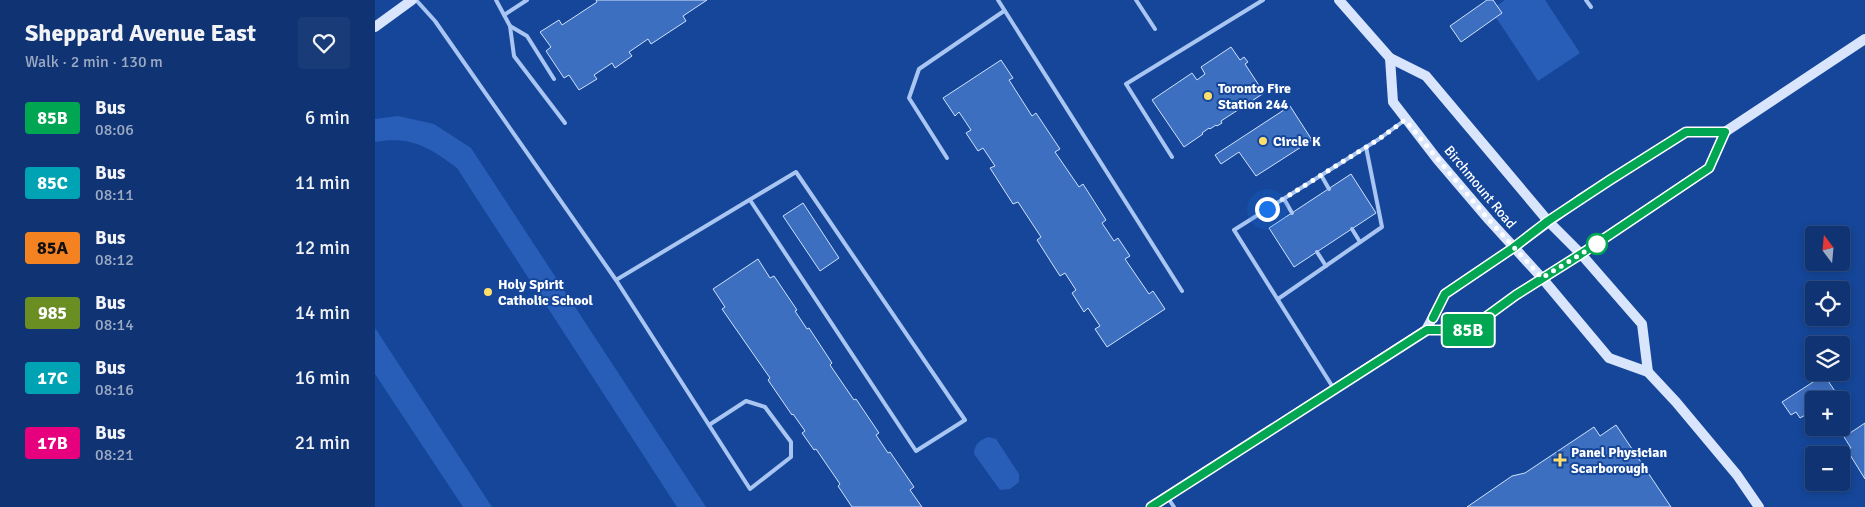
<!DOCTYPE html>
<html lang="en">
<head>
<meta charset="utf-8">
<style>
  :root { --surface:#103473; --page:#193c78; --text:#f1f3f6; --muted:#9caac4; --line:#304f85 }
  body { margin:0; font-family:Signika,sans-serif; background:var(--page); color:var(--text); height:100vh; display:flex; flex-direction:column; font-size:19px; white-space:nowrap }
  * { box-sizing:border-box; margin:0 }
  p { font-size:16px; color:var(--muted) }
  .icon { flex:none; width:28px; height:28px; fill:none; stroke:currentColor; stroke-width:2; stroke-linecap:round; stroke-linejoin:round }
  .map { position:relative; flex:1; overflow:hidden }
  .details { display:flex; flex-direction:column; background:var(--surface); width:375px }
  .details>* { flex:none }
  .badge { padding:0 10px; border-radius:4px; font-size:18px; line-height:32px }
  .needle { width:32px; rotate:344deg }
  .buttons { position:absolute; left:1430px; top:226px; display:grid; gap:10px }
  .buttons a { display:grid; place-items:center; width:45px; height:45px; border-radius:5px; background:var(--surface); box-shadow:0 2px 8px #0003,0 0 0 1px var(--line); font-size:25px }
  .you { position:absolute; width:25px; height:25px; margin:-12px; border:4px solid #fff; border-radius:50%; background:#1a73e8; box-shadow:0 0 0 8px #1a73e833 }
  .map>.badge { position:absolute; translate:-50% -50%; box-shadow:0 0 0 2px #fff }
  .round { display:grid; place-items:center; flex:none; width:52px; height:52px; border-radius:5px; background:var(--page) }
  .head { display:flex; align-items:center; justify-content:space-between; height:85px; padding:0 25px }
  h1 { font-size:24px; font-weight:800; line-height:38px }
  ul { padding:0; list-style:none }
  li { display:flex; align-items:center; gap:15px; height:65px; padding:0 25px }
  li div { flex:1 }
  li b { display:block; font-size:19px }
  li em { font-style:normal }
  li .badge { min-width:55px; font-weight:700; text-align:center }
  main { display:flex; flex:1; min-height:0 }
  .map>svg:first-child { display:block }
  .park { fill:#285eb7 }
  .building { fill:#3d6fc1; stroke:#d0e1fd }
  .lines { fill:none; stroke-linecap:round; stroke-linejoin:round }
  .lane { stroke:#a9c5f2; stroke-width:4 }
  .secondary { stroke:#d8e5fc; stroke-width:10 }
  .line-casing { stroke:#fff; stroke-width:11 }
  .line { stroke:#00a651; stroke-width:8 }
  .walk { stroke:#fff; stroke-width:5; stroke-dasharray:0 9 }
  .poi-dot { fill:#ffde6a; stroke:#154699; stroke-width:2 }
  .stop-dot { fill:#fff; stroke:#00a651; stroke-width:2.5 }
  .labels { text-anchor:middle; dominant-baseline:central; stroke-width:4; stroke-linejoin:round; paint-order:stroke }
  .poi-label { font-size:14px; font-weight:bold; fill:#fff; stroke:#154699; text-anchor:start }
  .street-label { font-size:14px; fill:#fff; stroke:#154699 }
</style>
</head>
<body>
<main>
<section class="details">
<div class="head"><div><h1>Sheppard Avenue East</h1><p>Walk · 2 min · 130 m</p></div><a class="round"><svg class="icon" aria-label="heart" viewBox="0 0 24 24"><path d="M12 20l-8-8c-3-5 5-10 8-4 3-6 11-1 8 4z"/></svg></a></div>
<ul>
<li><span class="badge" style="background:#00a651;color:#fff">85B</span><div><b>Bus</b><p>08:06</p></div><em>6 min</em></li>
<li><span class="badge" style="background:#00a3b4;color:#fff">85C</span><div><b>Bus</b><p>08:11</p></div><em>11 min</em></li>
<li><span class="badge" style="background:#f58220;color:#111">85A</span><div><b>Bus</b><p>08:12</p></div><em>12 min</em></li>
<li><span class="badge" style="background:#6b8e23;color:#fff">985</span><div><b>Bus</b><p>08:14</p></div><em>14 min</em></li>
<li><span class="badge" style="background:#00a3b4;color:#fff">17C</span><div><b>Bus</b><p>08:16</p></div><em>16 min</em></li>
<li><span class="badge" style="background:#e6007e;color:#fff">17B</span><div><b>Bus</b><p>08:21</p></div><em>21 min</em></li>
</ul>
</section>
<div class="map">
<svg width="1490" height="507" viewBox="0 0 1490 507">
  <rect width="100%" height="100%" fill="#154699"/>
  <g class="park">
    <path d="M1130,0H1170L1205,53L1163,81L1116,10Z"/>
    <path d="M23,116L59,124L96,148L331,507H302L82,168C53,147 37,136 0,142V119Z"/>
    <path d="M0,328L117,507H88L0,374Z"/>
    <path d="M613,437L621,439L644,474V482L635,489L625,490L599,454C600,443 604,441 613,437Z"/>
  </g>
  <g class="building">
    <path d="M221,0H332L308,16L311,21L276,44L273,39L254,52L257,56L240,68L237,63L219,75L222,79L204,90L194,75L189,78L171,51L176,47L165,32L184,20L187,25L222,2Z"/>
    <path d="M1112,0H1118L1127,13L1086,42L1075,26Z"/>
    <path d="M856,47L865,60L869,57L873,62L870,64L889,93L846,121L847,123L842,126L841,125L835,129L834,128L827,133L828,134L809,147L777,100L817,73L822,80L830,74L826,67Z"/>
    <path d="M626,60L638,78L634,80L657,116L661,113L685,149L680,152L704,187L708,184L731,220L727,223L739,241L743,238L755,256L750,259L774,294L778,291L790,309L732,347L720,329L725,326L713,308L709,312L697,293L701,290L690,273L685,276L662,240L666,237L643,202L638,204L615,168L620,166L608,148L603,151L591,133L596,130L584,112L580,116L568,98Z"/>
    <path d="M915,106L937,140L881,176L864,152L846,164L840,155Z"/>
    <path d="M976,174L1001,213L919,267L894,228Z"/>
    <path d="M428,203L464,258L445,271L408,216Z"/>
    <path d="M383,259L395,278L399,276L422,310L420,311L432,329L434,328L457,363L455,365L479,400L481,399L504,433L501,435L513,453L515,452L539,487L535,490L547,507H477L463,486L465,484L441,449L439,450L427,433L430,431L418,414L417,415L393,380L395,378L347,309L350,307L338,289Z"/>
    <path d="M1449,375L1466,400H1439V420L1434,413L1425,418L1421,412L1416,415L1407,402Z"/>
    <path d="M1490,423V479L1472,450L1476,448L1469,437Z"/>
    <path d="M1241,425L1296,507H1092L1137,476L1150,473L1219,427L1225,436Z"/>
  </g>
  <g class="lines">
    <g class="lane">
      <path d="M41,0L60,21L241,280L375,489L416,457V442L390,407L371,401L334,425"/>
      <path d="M121,0L135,26L139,56L190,123"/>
      <path d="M623,0L807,291"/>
      <path d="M761,0L780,29"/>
      <path d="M1211,0L1216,7"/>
      <path d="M129,15L152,0"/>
      <path d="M135,26L152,36L179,79"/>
      <path d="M797,157L751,84L888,0"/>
      <path d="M572,158L534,98L544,69L629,11"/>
      <path d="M946,175L954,189"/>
      <path d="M909,199L917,213"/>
      <path d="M977,229L985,242"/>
      <path d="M942,252L951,266"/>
      <path d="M241,280L421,172L590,420L541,451L375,200"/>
      <path d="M903,299L1007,227L991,147"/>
      <path d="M959,389L859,230L1004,139L1030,120"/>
      <path d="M793,498L799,507"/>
    </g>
    <g class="secondary">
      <path d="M964,0L1015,58L1051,76L1173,221L1206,254L1267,324L1273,372"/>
      <path d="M0,27L37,0"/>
      <path d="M1015,58L1018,102L1062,159L1114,220L1167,278L1234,358L1273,372L1301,402L1362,475L1384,507"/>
      <path d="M1051,330H1093L1141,295L1206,254L1334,168L1350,132L1490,39"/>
      <path d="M776,507L1051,330L1070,294L1138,248L1205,199L1311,132H1350"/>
    </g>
  </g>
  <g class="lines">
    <g class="line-casing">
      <path id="line" d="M776,507L1052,330H1093L1141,295L1206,254L1334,168L1350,132H1311L1235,180L1173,221L1138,248L1070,294L1058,318"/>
    </g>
    <use href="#line" class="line"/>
    <path class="walk" d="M892,209L1004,139L1030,120L1114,220L1167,278L1222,244"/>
  </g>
  <g class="poi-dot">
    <circle cx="833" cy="96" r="5"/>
    <circle cx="888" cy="141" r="5"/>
    <circle cx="113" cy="292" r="5"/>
    <path d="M1182.5 452.5h5v5h5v5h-5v5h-5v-5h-5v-5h5z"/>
  </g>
  <circle class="stop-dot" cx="1222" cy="244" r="10"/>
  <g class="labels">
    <g class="poi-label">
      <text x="843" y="88">Toronto Fire<tspan x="843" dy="16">Station 244</tspan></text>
      <text x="898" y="141">Circle K</text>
      <text x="123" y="284">Holy Spirit<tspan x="123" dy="16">Catholic School</tspan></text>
      <text x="1196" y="452">Panel Physician<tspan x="1196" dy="16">Scarborough</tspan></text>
    </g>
    <g class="street-label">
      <text transform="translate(1105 187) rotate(50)">Birchmount Road</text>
    </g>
  </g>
</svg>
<div class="buttons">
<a><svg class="needle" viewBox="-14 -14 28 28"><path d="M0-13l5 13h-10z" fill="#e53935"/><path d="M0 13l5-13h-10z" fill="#9caac4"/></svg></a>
<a><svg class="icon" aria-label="locate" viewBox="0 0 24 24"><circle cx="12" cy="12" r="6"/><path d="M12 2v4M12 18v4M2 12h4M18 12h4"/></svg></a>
<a><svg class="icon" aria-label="layers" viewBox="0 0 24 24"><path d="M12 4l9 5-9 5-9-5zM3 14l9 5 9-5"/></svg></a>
<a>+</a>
<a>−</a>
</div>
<div class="you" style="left:892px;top:209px"></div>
<b class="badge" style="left:1093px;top:330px;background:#00a651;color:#fff">85B</b>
</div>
</main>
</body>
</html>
